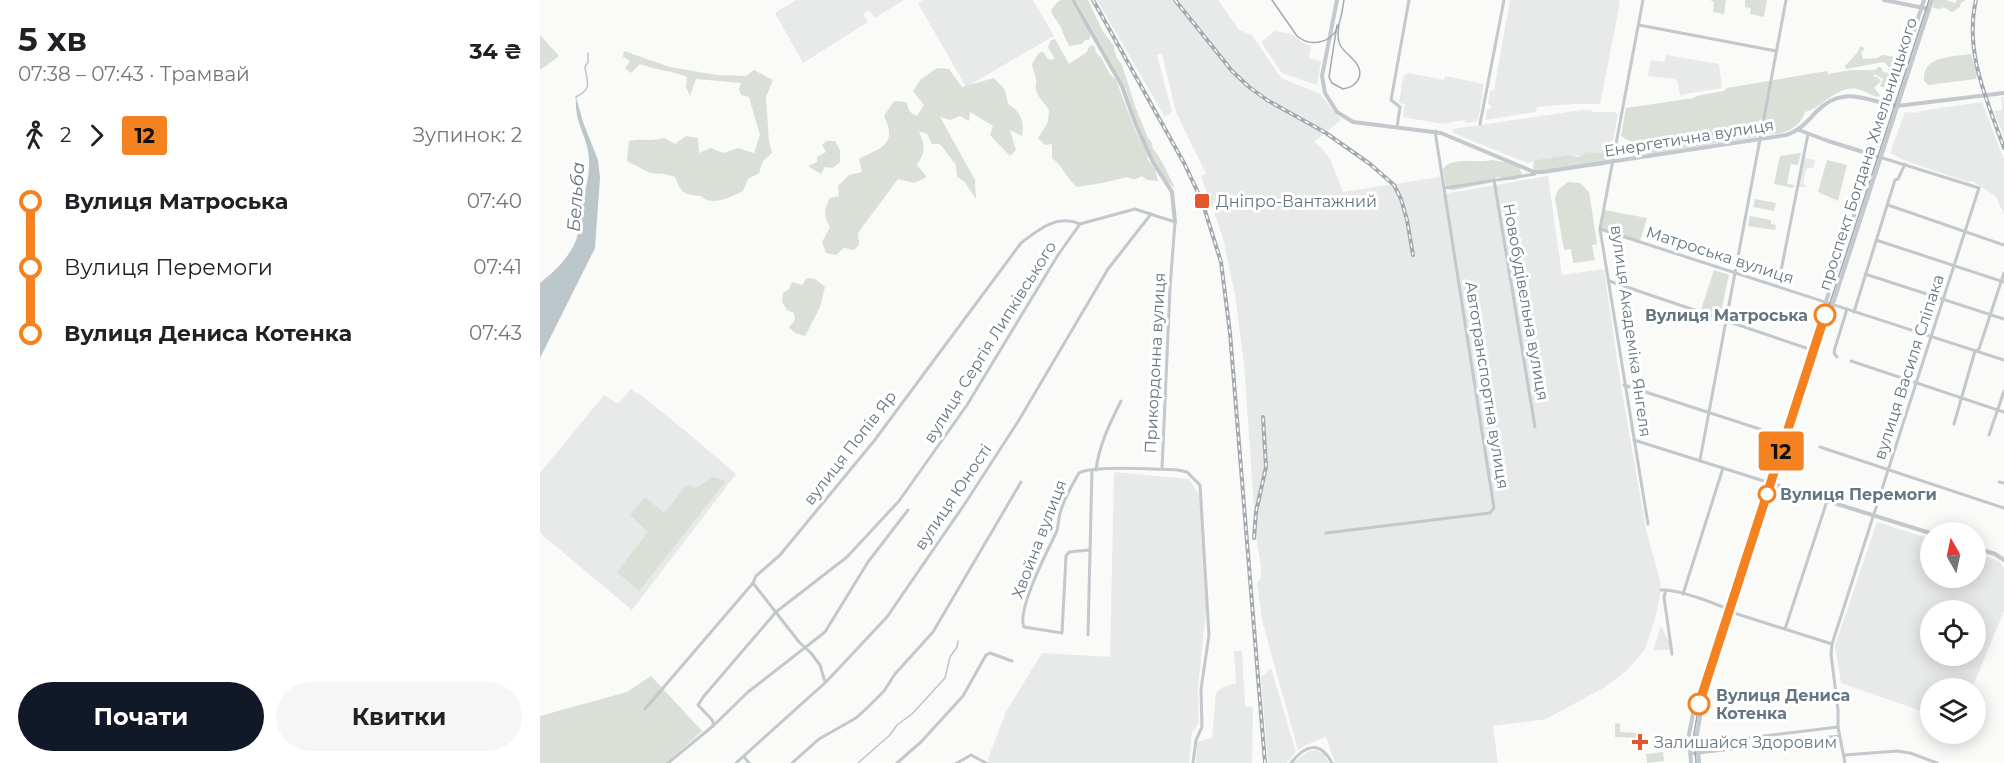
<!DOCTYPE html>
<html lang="uk">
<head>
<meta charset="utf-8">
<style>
  :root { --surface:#fff; --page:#f6f6f6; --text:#202124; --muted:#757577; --accent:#111827 }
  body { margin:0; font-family:Montserrat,sans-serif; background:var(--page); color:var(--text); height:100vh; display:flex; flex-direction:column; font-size:22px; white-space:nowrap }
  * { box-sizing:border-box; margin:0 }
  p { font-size:20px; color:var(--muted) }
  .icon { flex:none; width:33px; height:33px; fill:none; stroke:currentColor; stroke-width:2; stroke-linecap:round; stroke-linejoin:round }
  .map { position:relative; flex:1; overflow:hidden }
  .panel { display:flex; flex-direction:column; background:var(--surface); width:540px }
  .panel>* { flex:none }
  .badge { padding:0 12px; border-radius:4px; font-size:21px; line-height:39px }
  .needle { width:39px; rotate:351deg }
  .controls { position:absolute; left:1380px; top:522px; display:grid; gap:12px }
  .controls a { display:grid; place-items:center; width:66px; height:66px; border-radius:50%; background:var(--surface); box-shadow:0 3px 15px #0003; font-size:30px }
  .map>.badge { position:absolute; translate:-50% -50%; box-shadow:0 0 0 3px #fff }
  .legs { display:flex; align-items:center; gap:9px; height:66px; padding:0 18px; font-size:20px }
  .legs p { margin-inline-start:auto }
  .headline { display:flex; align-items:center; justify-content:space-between; height:102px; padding:0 18px }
  h1 { font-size:33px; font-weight:700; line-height:45px }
  .primary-button { display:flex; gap:12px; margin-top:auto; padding:12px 18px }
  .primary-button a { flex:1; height:69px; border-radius:36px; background:var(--accent); color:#fff; font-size:24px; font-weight:700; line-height:69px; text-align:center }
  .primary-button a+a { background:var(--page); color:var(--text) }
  ul { padding:0 18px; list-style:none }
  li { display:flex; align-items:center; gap:21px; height:66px; font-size:22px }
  li i { display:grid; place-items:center; width:9px; height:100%; margin:0 8px; background:currentColor }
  li i::after { content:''; width:15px; height:15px; margin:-8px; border:4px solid; border-radius:50%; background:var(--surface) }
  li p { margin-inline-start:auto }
  li:first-child i { background:linear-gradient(#0000 50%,currentColor 0) }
  li:last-child i { background:linear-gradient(currentColor 50%,#0000 0) }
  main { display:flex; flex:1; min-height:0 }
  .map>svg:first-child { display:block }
  .built { fill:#e8e9e9; fill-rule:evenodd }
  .green { fill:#dadfd7 }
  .water { fill:#bbc7cb }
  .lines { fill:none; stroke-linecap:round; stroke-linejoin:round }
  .stream { stroke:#bbc7cb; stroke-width:1.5 }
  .minor { stroke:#c3c8cc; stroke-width:3 }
  .tertiary { stroke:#c3c8cc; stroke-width:4 }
  .secondary { stroke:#c3c9ce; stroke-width:4 }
  .tram { stroke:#a2aab0; stroke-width:1.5 }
  .rail-casing { stroke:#a2aab0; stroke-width:4 }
  .rail { stroke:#fff; stroke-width:1.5; stroke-dasharray:4.5; stroke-linecap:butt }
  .line-1-casing { stroke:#fff; stroke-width:14 }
  .line-1 { stroke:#f58220; stroke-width:9 }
  .poi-dot { fill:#e4572e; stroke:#fff; stroke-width:2 }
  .stop-1-dot { fill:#fff; stroke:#f58220; stroke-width:3 }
  .labels { text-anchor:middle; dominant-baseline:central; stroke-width:6; stroke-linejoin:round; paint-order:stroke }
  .street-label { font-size:16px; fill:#657683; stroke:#fff }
  .poi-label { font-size:16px; fill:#657683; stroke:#fff; text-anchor:start }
  .stop-label { font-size:16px; font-weight:bold; fill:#657683; stroke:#fff; text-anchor:start }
  .water-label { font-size:18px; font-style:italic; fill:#60757c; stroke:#fff }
</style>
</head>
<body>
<main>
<section class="panel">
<div class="headline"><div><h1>5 хв</h1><p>07:38 – 07:43 · Трамвай</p></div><b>34 ₴</b></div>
<div class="legs"><svg class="icon" aria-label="walk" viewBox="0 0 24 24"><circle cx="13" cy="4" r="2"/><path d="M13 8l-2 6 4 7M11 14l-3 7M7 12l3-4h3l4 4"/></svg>2<svg class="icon" aria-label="forward" viewBox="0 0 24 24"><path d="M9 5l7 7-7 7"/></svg><b class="badge" style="background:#f58220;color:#111">12</b><p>Зупинок: 2</p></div>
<ul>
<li><i style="color:#f58220"></i><b>Вулиця Матроська</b><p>07:40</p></li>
<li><i style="color:#f58220"></i><span>Вулиця Перемоги</span><p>07:41</p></li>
<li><i style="color:#f58220"></i><b>Вулиця Дениса Котенка</b><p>07:43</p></li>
</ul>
<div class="primary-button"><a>Почати</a><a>Квитки</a></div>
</section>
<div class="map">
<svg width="1464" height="763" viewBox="0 0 1464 763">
  <rect width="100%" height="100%" fill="#fafaf8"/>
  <g class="built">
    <path d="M256,0H364L335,18L329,10L323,14L328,22L263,63L235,13Z"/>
    <path d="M384,0H493L514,36L426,87L378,3Z"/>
    <path d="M557,0H678L699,30L712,35L741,78L780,94L801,120L774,142L781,147L791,161L803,192L900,177L903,194L1008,176L1022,275L1064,269L1081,386L1106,530L1119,576L1121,590L1114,623L1104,651L1086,671L1065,687L1006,719L953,726L958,763H795L786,737L764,746L758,750L722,620L717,583L721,578V567L716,536L704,364L695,295L683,238L661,176L666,174L636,112L622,54L617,55L632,112L625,117Z"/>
    <path d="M970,0H1078L1080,2L1060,104H1032L997,107L996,112L945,120L947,109H950L951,105L948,104L950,91L954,90Z"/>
    <path d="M735,31L752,34L762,42L771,46L769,58L781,61L777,85L742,73L721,42Z"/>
    <path d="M1126,55L1179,64L1182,88L1140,95L1138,83L1135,79L1108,76L1111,60L1125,62Z"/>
    <path d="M868,73L904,80L905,76L944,84L938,121L926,123L924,120L903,124L863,117L865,104L859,103L863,77Z"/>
    <path d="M1461,97H1464V137L1454,111L1462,110Z"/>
    <path d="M1442,102L1464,160V215L1456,197L1433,181L1428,182L1366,161L1350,153L1365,112L1377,113L1380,111Z"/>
    <path d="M1043,110H1051L1052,112H1074L1078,114L1071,151L987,163L913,133L912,129Z"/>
    <path d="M1264,158L1275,160L1274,167L1266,169L1263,184L1265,185V188L1258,186Z"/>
    <path d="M91,389L96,394L97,392L149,434L196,474L92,610L0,533V473L64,395L78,404Z"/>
    <path d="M574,472L649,479L661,498L667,603L658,688L659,723L652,733L649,763H449L448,759L466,712L502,653L570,657Z"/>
    <path d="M1337,522L1390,539V578H1436V554L1459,561L1464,568V611L1432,688H1390V714L1301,683L1295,646ZM1436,610V656H1390V610Z"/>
    <path d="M1121,626L1129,641L1130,650H1113Z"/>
    <path d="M694,651H702L705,706L713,707L712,763H656L657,742L672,738L676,693L683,687L696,683Z"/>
    <path d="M731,668L756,752L747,763H728L721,677Z"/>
    <path d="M776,750L784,754L789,763H753L769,751Z"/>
  </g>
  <g class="green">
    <path d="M521,0H530L551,35L549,40H545L542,44L529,46C526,40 524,36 522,30C520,24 514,18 511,12C513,6 516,3 521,0Z"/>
    <path d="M536,0H548L562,30L573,45L577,58L582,65L596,109L608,138L612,143L613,149C622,158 627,174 634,185V188L627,181L615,161L598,127L586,89Z"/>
    <path d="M1186,0L1184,14L1173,12L1174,2L1170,0Z"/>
    <path d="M1205,0H1227L1224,17L1210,14L1211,8L1205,7Z"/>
    <path d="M1394,0H1406L1415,3L1417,0H1426L1421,3L1420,7L1412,12L1403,7L1401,9L1393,8Z"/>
    <path d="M0,35L19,56L0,70Z"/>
    <path d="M515,39L529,64L547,52L548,48L552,45L555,47L556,53L561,57L569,73L576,80L595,130L607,153L608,160L615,169L618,181L608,180L601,176C596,180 593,180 587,177L562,183L537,187C525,177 524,167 512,158V144L505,145L498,138L508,122L509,110C505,103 497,97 496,89C495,84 497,85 496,79C493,63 488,68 499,53L503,52L508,59L513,60L514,57L508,47L511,40Z"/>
    <path d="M1320,46L1324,48L1323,51L1321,52L1323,59L1337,58L1343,55L1356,57L1359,61L1350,68L1344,62L1306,69L1305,66L1318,52Z"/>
    <path d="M84,51L130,67L177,75L206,76L214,70L233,80L226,97L229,142L232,153L223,161L219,173L208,179L203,191C193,196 178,204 167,200C160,197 165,196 158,196C142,194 141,192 135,177L125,174L110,173L87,161L89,141C103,138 109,142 124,138L135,144L146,136L158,138L159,153L171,148L183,153L198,148L214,153L220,135L209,97L201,95L199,89L201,83L156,79L150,96L146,87L147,77C133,71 116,70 100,64L91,73L85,68L90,61L83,57Z"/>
    <path d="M1431,54L1437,73L1436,79L1388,85L1384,81C1384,78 1384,74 1385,71C1390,56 1418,56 1431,54Z"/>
    <path d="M1338,67H1341L1343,72L1348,73L1350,76L1347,87L1344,88L1340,86L1343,79L1335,74L1334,77H1337L1341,81L1334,88L1340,95L1339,97C1331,96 1324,90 1317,89C1296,85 1280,110 1265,112C1261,128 1239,138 1225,133V119L1219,120V134L1216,137L1108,154L1105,152L1101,144L1103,140L1091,142L1081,136L1086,108L1154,98L1156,96L1184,91L1187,88L1287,71L1288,74L1311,70H1335Z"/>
    <path d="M397,68L409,69L422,87L454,78L465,90L468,104C480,111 485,122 482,136L470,130L476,150L470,156L450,135L453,126L430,112L429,121L420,116L410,120L400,117L435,180L436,199L424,181L417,177L416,165L400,144H392L387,134L379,131C385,147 386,150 377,165L387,177L374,183L358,179L318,233L319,245L314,250L304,248L296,255L286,253L282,242L290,227C283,215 284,210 290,198L299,196L298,186L309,175L322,172L319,159C341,147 358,145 344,116L354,101L366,102L370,112L377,116L384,105L373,91L381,79Z"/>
    <path d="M286,141H295L300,150V162L293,168L285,167L281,174L268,166L277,162V157L286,152L282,145Z"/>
    <path d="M1065,151L1071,152L1073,156C1070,166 1058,167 1049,166L999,174L993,169L994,161L998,160L1028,155L1038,157L1047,152L1059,153Z"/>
    <path d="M1261,153L1258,165L1251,164L1247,184L1254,185L1253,188L1234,184L1240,156Z"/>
    <path d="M951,160L973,163L978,165L982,174L978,179C969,182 965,178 957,177L949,183L915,190H910L906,187L903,169C912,156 937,164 951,160Z"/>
    <path d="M1287,160L1307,165L1298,201L1278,192Z"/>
    <path d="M1028,182L1040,183L1049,192L1057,244L1052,245L1055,260L1033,263L1031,249L1024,250L1015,198L1018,190Z"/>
    <path d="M1215,199L1236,203L1234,211L1213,207Z"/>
    <path d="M1064,210L1107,218L1100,241L1060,229Z"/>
    <path d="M1210,216L1231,220V224L1236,225L1235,230L1208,226Z"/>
    <path d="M1174,270L1189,275L1180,316L1161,310Z"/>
    <path d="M267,278L275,279L285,287L280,307L265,336L255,333L249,327L255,320L254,313L247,310L242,302L243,293L249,289L252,282L262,285Z"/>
    <path d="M172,477L186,481L99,591L77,572L108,532L90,515L105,497L124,513L145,487L150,485L156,488Z"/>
    <path d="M111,676L162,731L126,763H0V716L87,692Z"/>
    <path d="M1075,723L1080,724V732L1097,733V738L1075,737Z"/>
    <path d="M1123,752L1124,761L1107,763L1106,754Z"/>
  </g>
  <path class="water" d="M36,97L43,122L58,160L60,178L55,248L0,358V283C18,269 36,251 39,228C41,220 40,212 42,205C45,190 50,175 49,159C48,136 34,124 36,97Z"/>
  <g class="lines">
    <g class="stream">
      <path d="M36,98V97C53,88 47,83 45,67L48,62V53"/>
      <path d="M318,763L350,735L357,725L372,714L405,678L410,657L417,647L418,641"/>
    </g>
    <g class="minor">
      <path d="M1103,0L1060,229L1108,524"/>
      <path d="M1099,25L1236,51"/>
      <path d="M940,124L964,0"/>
      <path d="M857,127L860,107L851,100L869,0"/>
      <path d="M954,180L995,427"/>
      <path d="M905,188L995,174"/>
      <path d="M1348,205L1464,245"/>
      <path d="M540,224L595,209L635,222L630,288L622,469"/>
      <path d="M1060,229L1464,360"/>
      <path d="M1336,240L1464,282"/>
      <path d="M1325,274L1464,319"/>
      <path d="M1069,281L1269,349"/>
      <path d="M1238,286L1268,134"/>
      <path d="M1314,312L1355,180L1358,179L1365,164"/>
      <path d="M1297,357L1294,353L1295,348L1307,309"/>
      <path d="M1311,361L1464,412"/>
      <path d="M1084,385L1241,436"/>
      <path d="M1414,424L1435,351L1439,349L1464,273"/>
      <path d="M1449,435L1464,391"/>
      <path d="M1094,440L1227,482"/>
      <path d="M1280,447L1464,508"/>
      <path d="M1160,460L1246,0"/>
      <path d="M556,470C559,445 570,423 581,401"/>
      <path d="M1459,482L1464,483"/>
      <path d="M786,533L950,513L954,508L895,131"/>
      <path d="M549,550L529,552L526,556L522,633L484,627C476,611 508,550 516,533C519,526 518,518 521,510C525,497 532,485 539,473C552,465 619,469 638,470L647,472L660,485L669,635L661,689L662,727L656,740L653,763"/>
      <path d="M213,583L259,642L271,653L280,665L285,682"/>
      <path d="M1121,590C1139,589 1181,605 1197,614L1292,644"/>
      <path d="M1126,590L1124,597L1132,654"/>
      <path d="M1143,594L1183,468"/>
      <path d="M1245,629L1287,501"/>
      <path d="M548,635L552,470"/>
      <path d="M105,709L213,583L216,576L240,555L334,441L481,243C499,229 517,214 540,224"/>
      <path d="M173,726V721L158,705L164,696L236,612L307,557L359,501L427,405L518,255L540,224"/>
      <path d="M1150,745L1298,727"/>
      <path d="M1150,754L1299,736"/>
      <path d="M1305,755L1357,751L1370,753L1397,763"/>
      <path d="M204,757L209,763"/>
      <path d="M128,763L173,726L208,692L285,632L328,562L368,510"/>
      <path d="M196,763L286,682L347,617L426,502L479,420L568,269L611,214"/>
      <path d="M252,763L279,739L316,718L327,708L344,691L355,674L393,632L481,482"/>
      <path d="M357,763L381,742L423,696L446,655L450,653L472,661"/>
      <path d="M417,763L431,755L446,763"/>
      <path d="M751,763C765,745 780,740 792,763"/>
      <path d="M1305,763L1298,727V710L1291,654L1292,644L1439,188L1333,155"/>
    </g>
    <g class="tertiary">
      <path d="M533,0L582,86L596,125L613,162L632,192L635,222"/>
      <path d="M1344,0L1389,9"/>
      <path d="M1357,106L1464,93"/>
      <path d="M1233,484L1390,533"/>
      <path d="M1436,548L1455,554L1464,560"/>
    </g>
    <g class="secondary">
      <path d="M797,0L782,76L785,93L797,112L813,122L901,133L994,172H1003L1246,135C1259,131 1267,122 1276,112C1303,84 1326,101 1357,106"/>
      <path d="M1259,130L1288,141L1333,155"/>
      <path d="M1151,763L1149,734L1155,704L1384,0"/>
      <path d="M1159,763L1157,734L1162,705L1392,0"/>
    </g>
    <g class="tram">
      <path d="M732,0L757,36C763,41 770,44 779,42C800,39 801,17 804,0"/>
      <path d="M797,25L789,77L792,83L803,89C810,88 816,85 819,78C824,63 806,56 800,45C797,38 798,32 799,25"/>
      <path d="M1156,763L1154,734L1159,704L1389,0"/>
    </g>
    <g class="rail-casing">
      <g id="rail">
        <path d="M553,0L644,163L662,201L681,262L690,333L725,763"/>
        <path d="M635,0L692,71L709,87L727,100L786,133L830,164L854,185L861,199L867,220L873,255"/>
        <path d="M1436,0C1424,52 1447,100 1464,148"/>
        <path d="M714,538L716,512L726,467L723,417"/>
      </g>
    </g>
    <use href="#rail" class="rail"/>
  </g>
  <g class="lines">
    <g class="line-1-casing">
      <path id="line-1" d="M1159,704L1285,315"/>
    </g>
    <use href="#line-1" class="line-1"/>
  </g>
  <g class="poi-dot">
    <rect x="654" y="193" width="16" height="16" rx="3"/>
    <path d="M1097 733h6v6h6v6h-6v6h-6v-6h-6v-6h6z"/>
  </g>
  <g class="stop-1-dot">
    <circle cx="1285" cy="315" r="10"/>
    <circle cx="1227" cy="494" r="8"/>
    <circle cx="1159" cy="704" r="10"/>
  </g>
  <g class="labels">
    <g class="street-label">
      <text transform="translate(1149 138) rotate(-9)">Енергетична вулиця</text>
      <text transform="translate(1328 154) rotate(-72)">проспект Богдана Хмельницького</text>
      <text transform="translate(1180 255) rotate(18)">Матроська вулиця</text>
      <text transform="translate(986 302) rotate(80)">Новобудівельна вулиця</text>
      <text transform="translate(1091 331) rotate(82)">вулиця Академіка Янгеля</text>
      <text transform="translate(450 342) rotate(-58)">вулиця Сергія Липківського</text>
      <text transform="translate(615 363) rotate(-87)">Прикордонна вулиця</text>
      <text transform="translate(1369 367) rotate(-72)">вулиця Василя Сліпака</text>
      <text transform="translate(947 385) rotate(81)">Автотранспортна вулиця</text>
      <text transform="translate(310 448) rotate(-52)">вулиця Попів Яр</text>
      <text transform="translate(413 497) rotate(-56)">вулиця Юності</text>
      <text transform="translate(499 539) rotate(-69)">Хвойна вулиця</text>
    </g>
    <g class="poi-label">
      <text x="676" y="201">Дніпро-Вантажний</text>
      <text x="1114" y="742">Залишайся Здоровим</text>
    </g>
    <g class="stop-label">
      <text x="1268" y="315" text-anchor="end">Вулиця Матроська</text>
      <text x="1240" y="494">Вулиця Перемоги</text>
      <text x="1176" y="695">Вулиця Дениса<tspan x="1176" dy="18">Котенка</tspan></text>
    </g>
    <g class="water-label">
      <text transform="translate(36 197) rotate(-86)">Бельба</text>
    </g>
  </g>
</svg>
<div class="controls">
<a><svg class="needle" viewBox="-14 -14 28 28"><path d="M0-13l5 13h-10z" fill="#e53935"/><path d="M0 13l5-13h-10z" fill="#757577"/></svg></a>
<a><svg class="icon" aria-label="locate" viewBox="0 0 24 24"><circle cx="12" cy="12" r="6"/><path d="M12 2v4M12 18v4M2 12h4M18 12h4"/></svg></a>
<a><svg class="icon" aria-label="layers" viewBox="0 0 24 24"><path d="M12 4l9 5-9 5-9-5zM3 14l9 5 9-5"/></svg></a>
</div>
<b class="badge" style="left:1241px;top:451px;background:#f58220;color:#111">12</b>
</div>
</main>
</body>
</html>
